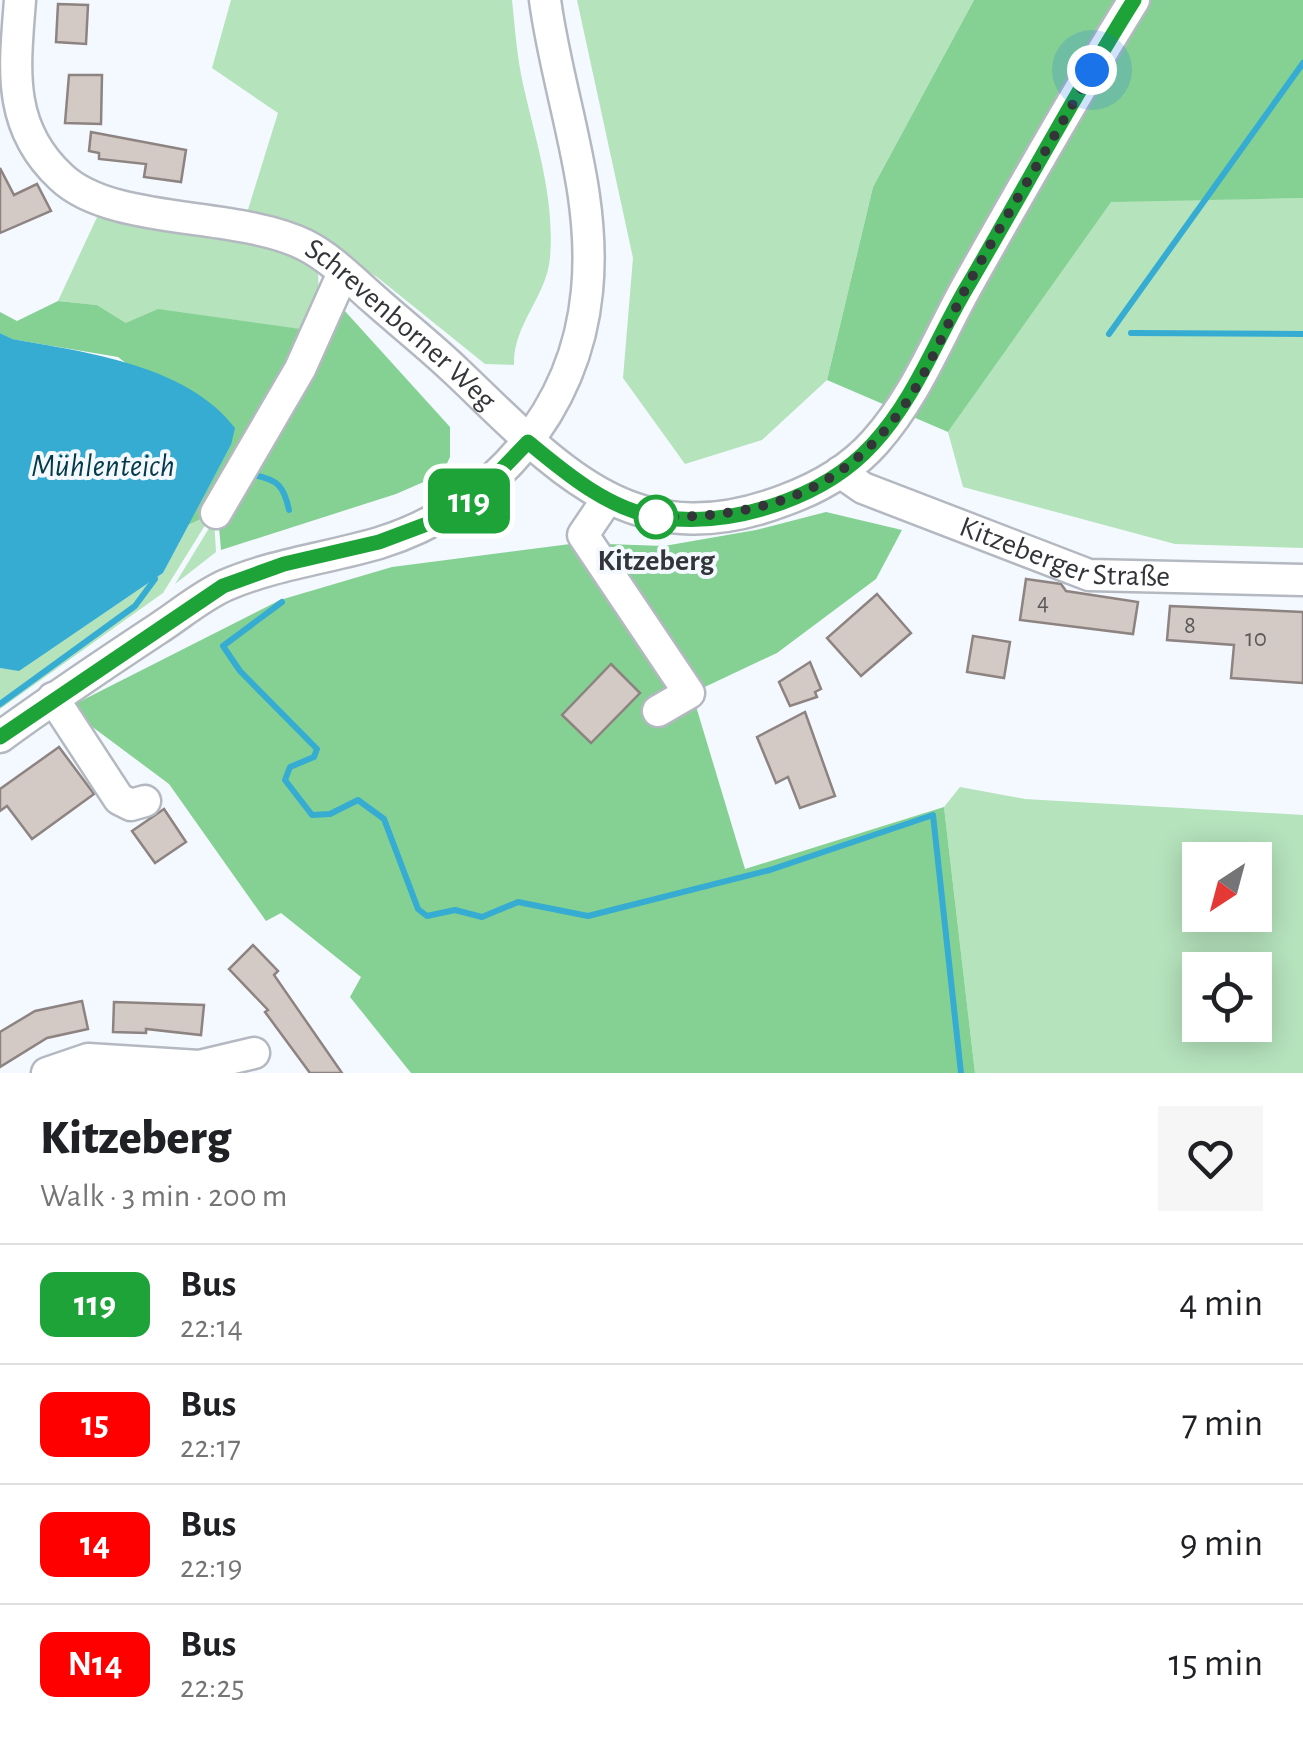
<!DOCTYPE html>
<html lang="en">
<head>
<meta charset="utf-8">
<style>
  :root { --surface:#fff; --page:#f6f6f6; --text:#202124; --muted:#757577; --line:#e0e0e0 }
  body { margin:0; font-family:"Alegreya Sans",sans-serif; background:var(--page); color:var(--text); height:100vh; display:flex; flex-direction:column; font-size:38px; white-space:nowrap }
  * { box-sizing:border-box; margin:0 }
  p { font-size:32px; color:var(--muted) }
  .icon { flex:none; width:55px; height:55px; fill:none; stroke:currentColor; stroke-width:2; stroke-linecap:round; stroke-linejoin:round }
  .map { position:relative; height:1073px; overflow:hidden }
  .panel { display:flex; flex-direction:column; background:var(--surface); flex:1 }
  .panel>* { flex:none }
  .badge { padding:0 20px; border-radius:15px; font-size:35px; line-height:65px }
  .needle { width:65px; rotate:216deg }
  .controls { position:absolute; left:1182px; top:842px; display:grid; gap:20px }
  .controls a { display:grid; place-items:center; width:90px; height:90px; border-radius:0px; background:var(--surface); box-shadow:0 5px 25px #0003; font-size:50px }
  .you { position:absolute; width:50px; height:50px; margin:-25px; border:8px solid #fff; border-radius:50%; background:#1a73e8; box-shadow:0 0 0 15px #1a73e833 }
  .map>.badge { position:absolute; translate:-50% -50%; box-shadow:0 0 0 5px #fff }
  .round { display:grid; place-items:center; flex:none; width:105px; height:105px; border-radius:0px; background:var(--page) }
  .summary { display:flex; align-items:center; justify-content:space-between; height:170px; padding:0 40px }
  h1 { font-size:48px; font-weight:800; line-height:75px }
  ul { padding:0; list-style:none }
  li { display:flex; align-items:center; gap:30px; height:120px; padding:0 40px; border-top:2px solid var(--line) }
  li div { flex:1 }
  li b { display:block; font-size:38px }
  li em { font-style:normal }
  li .badge { min-width:110px; font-weight:700; text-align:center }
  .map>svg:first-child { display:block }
  .green { fill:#b5e3bc; fill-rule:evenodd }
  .forest { fill:#85d193 }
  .water { fill:#36acd3 }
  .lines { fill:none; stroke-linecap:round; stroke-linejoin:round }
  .stream { stroke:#36acd3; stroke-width:6 }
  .building { fill:#d3c9c5; stroke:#8d8380; stroke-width:2.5 }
  .minor-casing { stroke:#b4b8c0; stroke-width:35 }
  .minor { stroke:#fff; stroke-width:30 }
  .line-casing { stroke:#fff; stroke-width:22 }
  .line { stroke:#1ea339; stroke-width:15 }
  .walk { stroke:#333538; stroke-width:10; stroke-dasharray:0 18 }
  .stop-dot { fill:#fff; stroke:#1ea339; stroke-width:5 }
  .labels { text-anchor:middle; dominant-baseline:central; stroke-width:8; stroke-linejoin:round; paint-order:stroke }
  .number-label { font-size:25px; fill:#5b5a5b }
  .street-label { font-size:30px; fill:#333538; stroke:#f4f8ff }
  .stop-label { font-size:30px; font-weight:bold; fill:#333538; stroke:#f4f8ff }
  .water-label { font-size:32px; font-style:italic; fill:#043949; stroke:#f4f8ff }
</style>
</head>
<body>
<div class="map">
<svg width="1303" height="1073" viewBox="0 0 1303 1073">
  <rect width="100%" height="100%" fill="#f4f8ff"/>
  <g class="green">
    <path d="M231,0H512C515,28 517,57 523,84C536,142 555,198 550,258C546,298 513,324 514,365L485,364L377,277L326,244L246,216L278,113L212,68Z"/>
    <path d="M577,0H974L873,187L827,380L762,440L685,464L623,378L633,258Z"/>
    <path d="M1303,198V548L1175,544L963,487L948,432L1111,201Z"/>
    <path d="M98,215L283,250L318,273L319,298L308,330L242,323H126L97,305L58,301Z"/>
    <path d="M212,514L163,593L0,709V668L19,670L163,573L188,525Z"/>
    <path d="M214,520L216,552L175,584Z"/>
    <path d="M960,787L1025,799L1303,815V1073H975L944,807ZM1200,860H1255V915H1200ZM1200,970H1255V1025H1200Z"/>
  </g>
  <g class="forest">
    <path d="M974,0H1303V198L1111,202L948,432L827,380L873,187Z"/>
    <path d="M334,299L450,427V457L442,474L396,494L221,550L218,515Z"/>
    <path d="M58,301L97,305L126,323L158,309L308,330L212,514L188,525L231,445L118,357L11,339L0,333V312L17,321Z"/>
    <path d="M826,512L902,530L876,579L777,653L692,693L745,869L944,807L975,1073H411L350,997L361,977L281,913L266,921L169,784L67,708L280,600L392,567L578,543L664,546L756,530Z"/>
  </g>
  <path class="water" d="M0,333L12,339C85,352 187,365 235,428L231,445L163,573L19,671L0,668Z"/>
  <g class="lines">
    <g class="stream">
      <path d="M1131,333L1303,334"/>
      <path d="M1109,334L1303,63"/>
      <path d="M254,475C278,480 284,486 289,510"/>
      <path d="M282,602L223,646L240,671L317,749L314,757L290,767L285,780L312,815L330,814L358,800L384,819L418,909L427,916L455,910L482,917L518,902L588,916L770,870L933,815L961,1073"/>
      <path d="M0,704L135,606L155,579"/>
    </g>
  </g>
  <g class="building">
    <path d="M58,4L88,5L86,44L56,42Z"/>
    <path d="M69,75H102L101,124L65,123Z"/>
    <path d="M91,132L186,150L181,182L144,177L146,164L99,159V153L89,151Z"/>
    <path d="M0,168L14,195L37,184L51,211L0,233Z"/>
    <path d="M1026,579L1061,584L1066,591L1138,602L1133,634L1020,620Z"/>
    <path d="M877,594L911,633L861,676L827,638Z"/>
    <path d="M1170,606L1303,612V683L1231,678L1234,645L1167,640Z"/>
    <path d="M973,636L1010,642L1004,678L967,672Z"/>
    <path d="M810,662L821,689L815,692L817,697L790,706L779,682Z"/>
    <path d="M611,664L640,693L591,743L562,715Z"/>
    <path d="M805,712L835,796L800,808L788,777L776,783L757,737Z"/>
    <path d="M59,747L94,794L32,839L7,806L0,811V789Z"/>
    <path d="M164,809L186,842L155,863L132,831Z"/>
    <path d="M253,945L278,971L274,975L342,1073H310L265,1012L268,1010L229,969Z"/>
    <path d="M82,1001L88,1029L47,1038L0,1067V1032L35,1011Z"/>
    <path d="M114,1002L204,1005L201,1035L146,1029V1033L113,1032Z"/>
  </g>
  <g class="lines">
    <g class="minor-casing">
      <g id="minor">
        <path id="s1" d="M20,0C15,67 6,126 61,177C112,226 237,211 305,245C331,258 354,282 376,301C403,325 431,347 457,372C557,467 632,559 785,500C818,488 851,469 875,442C916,396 937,340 967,286C1021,190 1076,93 1134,0"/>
        <path id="s2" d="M840,472L863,488L1089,575L1303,580"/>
        <path d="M608,498L583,535L689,693L658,711"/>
        <path d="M216,513L300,369L343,273"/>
        <path d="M53,698L119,799L131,805L145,801"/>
        <path d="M0,737C51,700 103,665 156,630C178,616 201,596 226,585C275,564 328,558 379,543C493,508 576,410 587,291C597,191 558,97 545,0"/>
        <path d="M47,1073L88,1059L199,1066L254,1053"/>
      </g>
    </g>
    <use href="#minor" class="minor"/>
  </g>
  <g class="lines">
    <g class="line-casing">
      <path id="line" d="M0,737L223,586L284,564L379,542L435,521L476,496L528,442C564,472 609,510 658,517C731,528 823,499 873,444C917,396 937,336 970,282C1025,188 1076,92 1134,0"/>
    </g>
    <use href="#line" class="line"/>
    <path class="walk" d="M656,517C765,518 848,492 910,397C932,363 947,324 966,288C1006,215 1051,144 1092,70"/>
  </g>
  <circle class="stop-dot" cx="656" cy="517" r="20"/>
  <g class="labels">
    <g class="number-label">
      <text x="1043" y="602">4</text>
      <text x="1190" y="625">8</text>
      <text x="1256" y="638">10</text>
    </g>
    <g class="street-label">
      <text stroke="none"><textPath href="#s1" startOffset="570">Schrevenborner Weg</textPath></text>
      <text stroke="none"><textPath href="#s2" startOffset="242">Kitzeberger Straße</textPath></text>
    </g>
    <g class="stop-label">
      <text x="656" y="561">Kitzeberg</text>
    </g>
    <g class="water-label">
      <text x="103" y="466">Mühlenteich</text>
    </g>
  </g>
</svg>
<div class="controls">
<a><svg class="needle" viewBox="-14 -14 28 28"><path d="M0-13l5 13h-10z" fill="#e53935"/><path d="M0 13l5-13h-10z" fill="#757577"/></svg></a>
<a><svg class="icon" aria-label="locate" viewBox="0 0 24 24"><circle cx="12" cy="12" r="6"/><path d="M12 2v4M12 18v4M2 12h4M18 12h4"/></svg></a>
</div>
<div class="you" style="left:1092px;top:70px"></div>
<b class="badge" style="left:469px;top:501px;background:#1ea339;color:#fff">119</b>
</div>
<section class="panel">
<div class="summary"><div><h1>Kitzeberg</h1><p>Walk · 3 min · 200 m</p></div><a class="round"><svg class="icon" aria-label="heart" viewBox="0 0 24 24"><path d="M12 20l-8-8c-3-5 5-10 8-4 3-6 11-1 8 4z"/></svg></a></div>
<ul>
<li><span class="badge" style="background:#1ea339;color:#fff">119</span><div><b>Bus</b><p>22:14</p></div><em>4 min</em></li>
<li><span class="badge" style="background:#f00;color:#fff">15</span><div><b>Bus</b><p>22:17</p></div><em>7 min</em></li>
<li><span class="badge" style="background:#f00;color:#fff">14</span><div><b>Bus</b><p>22:19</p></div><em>9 min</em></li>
<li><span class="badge" style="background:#f00;color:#fff">N14</span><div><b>Bus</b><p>22:25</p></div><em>15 min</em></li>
</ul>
</section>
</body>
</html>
